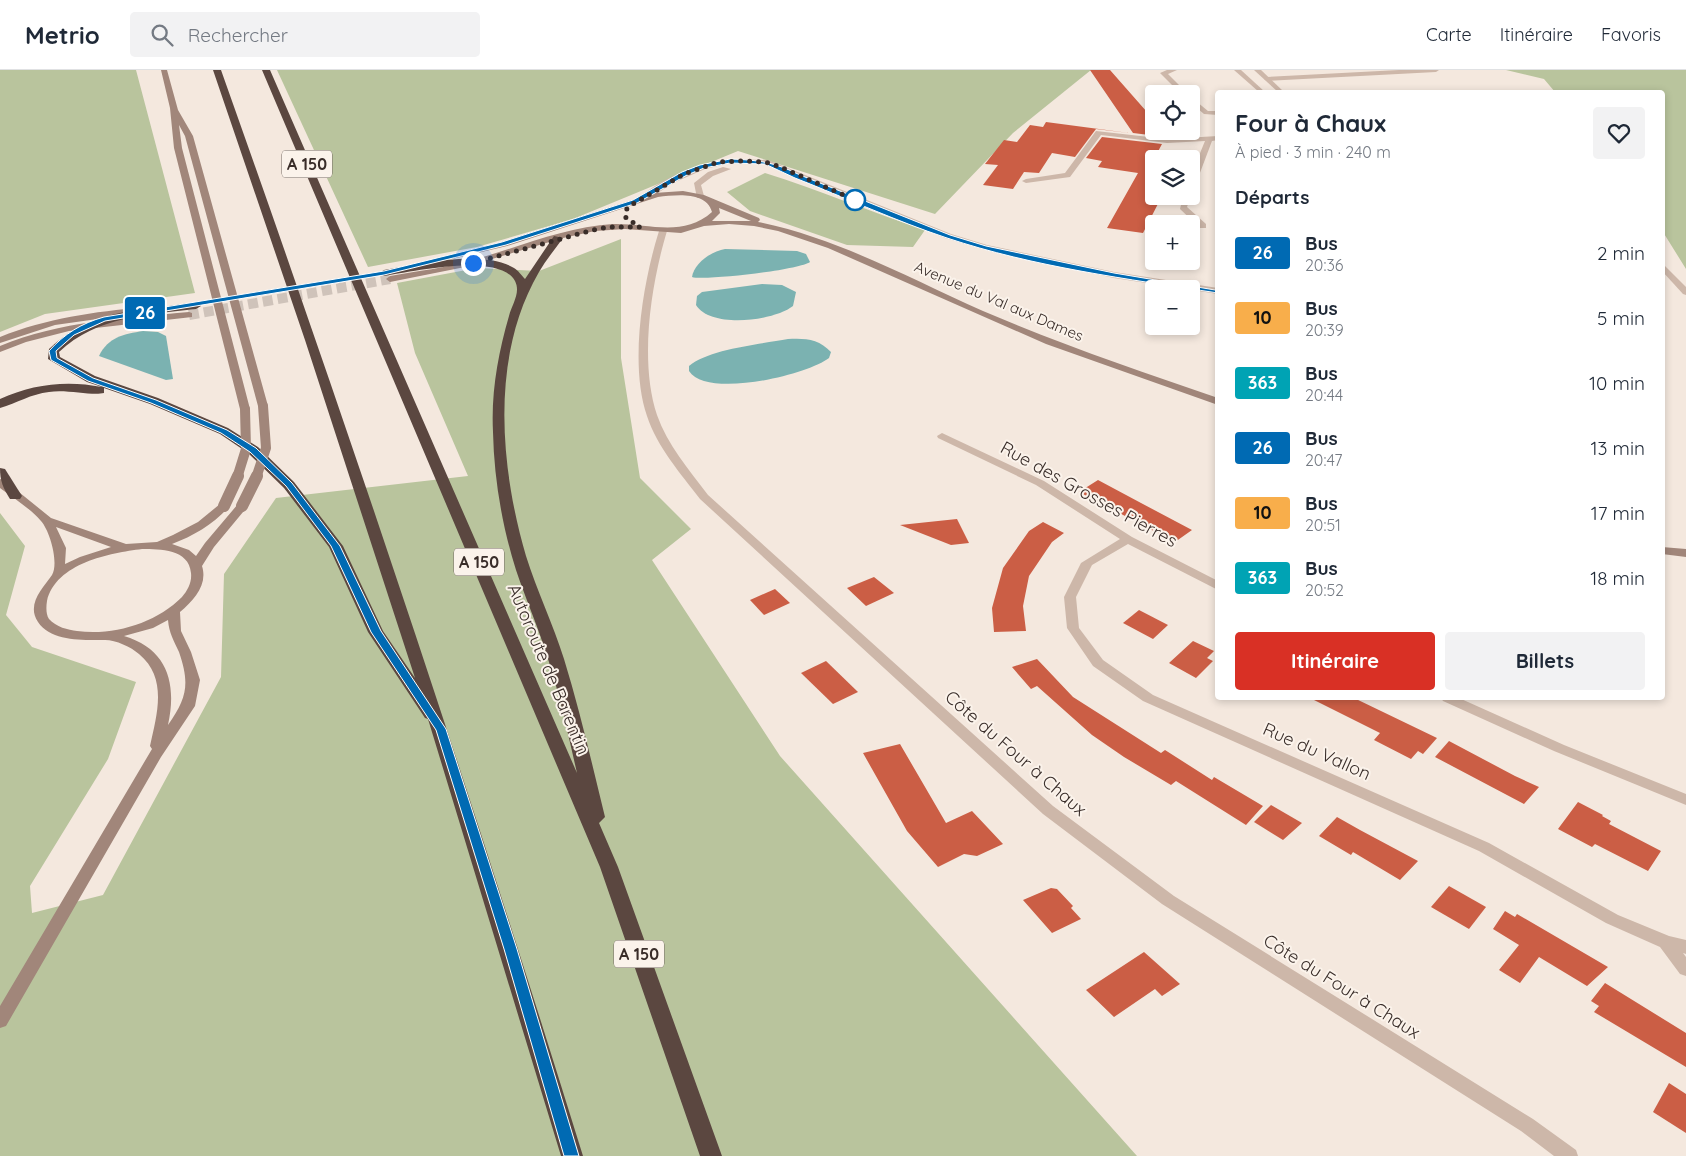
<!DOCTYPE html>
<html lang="fr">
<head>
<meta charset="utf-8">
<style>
  :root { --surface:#fff; --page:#f2f2f3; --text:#1f2937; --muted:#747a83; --line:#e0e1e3; --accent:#d93025 }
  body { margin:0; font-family:Quicksand,sans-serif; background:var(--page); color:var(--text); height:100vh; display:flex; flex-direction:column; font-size:19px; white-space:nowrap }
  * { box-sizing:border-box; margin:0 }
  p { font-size:16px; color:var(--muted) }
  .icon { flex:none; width:28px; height:28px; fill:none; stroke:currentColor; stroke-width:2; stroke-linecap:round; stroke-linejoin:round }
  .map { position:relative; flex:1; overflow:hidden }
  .side { position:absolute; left:1215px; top:20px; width:450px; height:610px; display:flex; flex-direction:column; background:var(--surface); border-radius:5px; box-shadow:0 2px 8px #0003 }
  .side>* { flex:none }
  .badge { padding:0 10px; border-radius:4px; font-size:18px; line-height:32px }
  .controls { position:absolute; left:1145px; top:15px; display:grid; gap:10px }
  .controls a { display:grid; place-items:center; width:55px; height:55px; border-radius:5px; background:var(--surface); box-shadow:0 2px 8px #0003; font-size:25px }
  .you { position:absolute; width:25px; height:25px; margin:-12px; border:4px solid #fff; border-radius:50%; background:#1a73e8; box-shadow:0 0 0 8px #1a73e833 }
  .map>.badge { position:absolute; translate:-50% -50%; box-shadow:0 0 0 2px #fff }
  h2 { padding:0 20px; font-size:19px; line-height:45px }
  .round { display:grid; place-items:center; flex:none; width:52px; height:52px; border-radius:5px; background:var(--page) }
  .head { display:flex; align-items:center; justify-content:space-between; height:85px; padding:0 20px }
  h1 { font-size:24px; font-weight:700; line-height:38px }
  .action { display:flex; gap:10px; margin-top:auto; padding:10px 20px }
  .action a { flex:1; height:58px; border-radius:5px; background:var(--accent); color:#fff; font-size:20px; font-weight:700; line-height:58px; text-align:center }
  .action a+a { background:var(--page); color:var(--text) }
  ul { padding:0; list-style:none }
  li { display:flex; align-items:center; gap:15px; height:65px; padding:0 20px }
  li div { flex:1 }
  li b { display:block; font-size:19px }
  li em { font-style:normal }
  li .badge { min-width:55px; font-weight:700; text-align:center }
  header { display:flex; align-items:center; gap:30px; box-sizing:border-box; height:70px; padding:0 25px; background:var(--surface); border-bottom:1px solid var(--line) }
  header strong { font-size:24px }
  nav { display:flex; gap:28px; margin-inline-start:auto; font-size:18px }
  .search { width:350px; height:45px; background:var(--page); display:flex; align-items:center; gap:12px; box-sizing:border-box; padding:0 18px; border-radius:5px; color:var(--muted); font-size:19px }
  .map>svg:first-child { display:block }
  .green { fill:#b9c49d }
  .water { fill:#7bb2b1 }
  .building { fill:#cb5e45 }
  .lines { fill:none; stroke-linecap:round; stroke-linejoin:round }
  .secondary-tunnel { stroke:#cfc3ba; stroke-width:10; stroke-dasharray:10 5; stroke-linecap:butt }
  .minor { fill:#cdb7a9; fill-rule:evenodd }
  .tertiary { fill:#cdb7a9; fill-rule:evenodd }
  .secondary { fill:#a1867a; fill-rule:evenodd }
  .motorway { fill:#5b4740; fill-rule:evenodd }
  .secondary-bridge-far1 { stroke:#a1867a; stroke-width:10 }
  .secondary-bridge { stroke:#a1867a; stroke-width:12 }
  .line { fill:#006ab3; stroke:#fff }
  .walk { stroke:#392d29; stroke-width:5; stroke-dasharray:0 9 }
  .stop-dot { fill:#fff; stroke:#006ab3; stroke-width:2.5 }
  .labels { text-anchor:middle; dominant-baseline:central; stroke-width:4; stroke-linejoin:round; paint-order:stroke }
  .far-street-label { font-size:15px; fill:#392d29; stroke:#fbf3eb }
  .shield { fill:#fbf3eb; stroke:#736863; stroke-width:1 }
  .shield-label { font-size:16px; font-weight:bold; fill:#392d29 }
  .street-label { font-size:18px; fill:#392d29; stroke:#fbf3eb }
</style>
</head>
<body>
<header>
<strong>Metrio</strong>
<div class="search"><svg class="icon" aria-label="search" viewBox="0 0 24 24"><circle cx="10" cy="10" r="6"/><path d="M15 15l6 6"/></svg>Rechercher</div>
<nav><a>Carte</a><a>Itinéraire</a><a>Favoris</a></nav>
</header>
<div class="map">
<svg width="1686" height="1086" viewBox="0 0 1686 1086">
  <rect width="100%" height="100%" fill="#f4e8de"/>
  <g class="green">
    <path d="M0,0H136L195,223L45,244L0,262Z"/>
    <path d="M277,0H1091L1013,63L935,144L738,81L573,149L477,177L368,197Z"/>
    <path d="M1506,0H1686V199L1663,162L1662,22H1555L1544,9Z"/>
    <path d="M765,103C819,120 871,142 925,160L913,177L847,175L750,141L727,122Z"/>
    <path d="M621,169V288L640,408L691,459L652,490L780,686L1137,1086H0V443L25,476L6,545L32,577L136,612L108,689L30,816L32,843L103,825L221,607L224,504L276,428L468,406L415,283L397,213L477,198L539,201Z"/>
  </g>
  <g class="water">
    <path d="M725,179L797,181L806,184L810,192C799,200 704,211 692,207C694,193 712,181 725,179Z"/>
    <path d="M762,214L782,215L796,222L793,236C774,251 711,259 696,235L697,226L702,222Z"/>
    <path d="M143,261L158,262L166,266L173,309L166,310L99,286C108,267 124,264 143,261Z"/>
    <path d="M788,269C805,268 819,269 831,282L829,288C807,305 707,329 689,301V296C709,279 761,274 788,269Z"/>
  </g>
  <g class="building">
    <path d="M1090,0H1110L1154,50V61H1163L1166,67L1133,63Z"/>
    <path d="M1046,52L1129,63L1096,59L1075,87L1052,83L1039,103L1024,102L1013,119L983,115L998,95L985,94L1004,70L1017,72L1030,55L1043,57Z"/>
    <path d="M1102,67L1162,74L1154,89V127L1161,128L1143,163L1107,158L1138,103L1098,97L1102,91L1086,88Z"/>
    <path d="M1098,410L1141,433L1192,460L1175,472L1079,422Z"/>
    <path d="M957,449L969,473L951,475L900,455Z"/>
    <path d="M1043,452L1064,463L1052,472L1029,506L1023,536L1026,561L994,562L992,538L1003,498L1029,461Z"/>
    <path d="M874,507L894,523L866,536L847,518Z"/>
    <path d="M775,519L790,533L764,545L750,530Z"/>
    <path d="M1139,540L1168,555L1153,569L1123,553Z"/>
    <path d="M1193,571L1214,581L1207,588L1213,591L1196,608L1169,593Z"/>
    <path d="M1037,589L1073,627L1161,683L1165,680L1212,710L1214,707L1263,736L1246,755L1176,711L1171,715L1124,687L1092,665L1037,616L1031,619L1012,597Z"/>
    <path d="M826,591L858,622L833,634L801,603Z"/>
    <path d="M1310,628H1354L1437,668L1423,684L1418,681L1411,689L1374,670L1380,663Z"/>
    <path d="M1449,671L1515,706L1539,717L1524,734L1435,687Z"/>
    <path d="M900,674L946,753L972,741L1003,774L977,786L964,784L938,797L907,761L863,683Z"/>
    <path d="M1578,732L1603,745L1602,746L1611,751L1609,754L1661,781L1648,801L1595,774L1592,777L1558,759Z"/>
    <path d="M1271,735L1302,753L1283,770L1254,752Z"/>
    <path d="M1337,747L1360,760L1418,791L1400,810L1353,782L1351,785L1319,766Z"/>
    <path d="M1449,816L1486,837L1469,859L1431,837Z"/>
    <path d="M1051,818L1057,819L1073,836L1071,838L1081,849L1052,863L1023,830Z"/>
    <path d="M1505,841L1515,847L1517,844L1608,897L1587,916L1539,887L1520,913L1499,900L1519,875L1493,859Z"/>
    <path d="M1144,882L1180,914L1162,926L1155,919L1114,947L1086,920Z"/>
    <path d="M1605,913L1686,963V997L1594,942L1599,936L1591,931Z"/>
    <path d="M1669,1013L1686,1024V1063L1653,1042Z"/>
  </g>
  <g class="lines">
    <path class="secondary-tunnel" d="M189,245L390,209"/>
    <g class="minor">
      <path d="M1167,0H1177L1168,4L1188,24H1181L1160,3Z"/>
      <path d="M1234,0H1241L1265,22H1259Z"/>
      <path d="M1399,0H1439L1436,2L1267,11L1264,9L1267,7Z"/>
      <path d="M1191,27L1208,41H1218V45L1204,44L1191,33Z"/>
      <path d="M1096,61L1167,69L1218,66V70L1212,71L1195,116L1191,118V105L1205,71L1167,73L1101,65L1070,107L1026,113L1022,111L1026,109L1065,103Z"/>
      <path d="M1183,126H1191L1187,137L1206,154V158H1200L1180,139Z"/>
      <path d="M1662,193L1686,217V225L1683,224L1662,201Z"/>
      <path d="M942,363L1044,411L1132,467L1218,511V520L1128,474L1092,495L1076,527L1079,558L1103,590L1153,625L1489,773L1618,845L1669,866L1686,870V884L1683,883L1686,887V906L1680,904L1660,877L1606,853L1479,781L1143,631L1093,596L1067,558L1064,527L1081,493L1120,469L1036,415L938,368L937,366Z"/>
      <path d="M1441,628H1459L1564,675L1686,724V735L1554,681L1443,631Z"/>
    </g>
    <g class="tertiary">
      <path d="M1254,0H1261L1284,22H1278Z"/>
      <path d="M730,89L768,90L951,164L987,175L1114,202L1218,218V224L1114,208L982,179L945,168L764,94L730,93L705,99L673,113L647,130L640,128C663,105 699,96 730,89Z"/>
      <path d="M723,97L731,99L713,106L701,115L704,126L697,128L694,113L708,102Z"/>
      <path d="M663,158L667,161C651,214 639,291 657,345C667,374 689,400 708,425L1053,736L1174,826L1533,1049L1576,1080L1578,1086H1554L1521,1061L1162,834L1043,744L700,429C681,404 657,377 647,346C629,294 643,212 659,161Z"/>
    </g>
    <g class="secondary">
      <path d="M161,0H167L178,40L193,66L268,336L267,338L263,339L258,336L185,66L179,55L182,78L250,339L245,342L240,339L174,78L170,38Z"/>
      <path d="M683,121L704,125L759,148L760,150L758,152C837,168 909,208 983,241C1060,274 1139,301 1218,328V335L1046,274L828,178L778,161L754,156L729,154L704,156L681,163L625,159L595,161L563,168L465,197L390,212L386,209L390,206C417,201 446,198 473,190C519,177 565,157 613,154C648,153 683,168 712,142C706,121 676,125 658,127L507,176L410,199L406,196L502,172L654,123ZM719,138L751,151H712L720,143Z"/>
      <path d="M144,237L147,238V242L55,255L0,273V267C47,248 94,242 144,237Z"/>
      <path d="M189,242L192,243V247L69,261L26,272L0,282V276C61,251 125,248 189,242Z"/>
      <path d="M0,409L4,410L51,448L126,474L157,472L173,465L198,452L220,434H228L230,436L228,438C212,455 193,466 172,474L189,480L196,486L205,473L238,434L242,433L248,436L214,477L202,496C208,515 194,530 180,542L181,561L191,582L200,610L195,636L161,687L6,956L0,958V936L152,679L150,676C157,644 168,608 139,584C131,577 116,570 105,570C84,570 51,572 38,552C26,534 43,518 52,505C59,493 50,461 41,451C30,438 13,428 0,418ZM56,457L111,477L80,487L65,494L66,478ZM142,479C160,479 189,479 191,503C192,512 188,520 182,527C156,553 114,566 77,561C68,560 56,557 49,549C46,545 46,537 47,531C56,493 110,483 142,479ZM168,550C169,563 174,571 179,582C190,614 187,628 168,655C177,614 168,579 124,566L153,558Z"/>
      <path d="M1662,477L1686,479V487L1662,484Z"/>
    </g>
    <g class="motorway">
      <path d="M213,0H221C349,360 470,721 583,1086H561L428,649L425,648L368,562L329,477L284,418L248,383L220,364L150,334L104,318V323C92,326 66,319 49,322C31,324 17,333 0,338V329C32,314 67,310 102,317L87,312L48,289L49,279C83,247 124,240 169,236C179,235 191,231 200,234L201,236L196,239C147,245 97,246 59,282L60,287L95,306L158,328L228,358L258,377L294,412L343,476L383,561L415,608L305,270Z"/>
      <path d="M262,0H270L577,703C568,664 560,626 548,589C539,559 526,530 516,500C502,456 494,408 493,362C491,322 498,284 509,246C512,234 521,223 515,211C499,182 411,202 384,206L379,203L384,200C418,194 483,179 514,198C518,200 522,206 525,209L554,166L563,168C555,179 546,190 539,202C490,286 500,397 526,486C537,521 553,554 564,589C580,641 592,694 605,747L599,753L618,797L722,1086H700L600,797Z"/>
      <path d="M0,398L5,399L22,426L20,429H10C3,418 0,411 0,398Z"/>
    </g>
    <g class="secondary-bridge-far1">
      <path d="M237,408L246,379L245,339"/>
      <path d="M256,408L266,378L263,336"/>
    </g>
    <g class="secondary-bridge">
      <path d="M224,436L238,406"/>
      <path d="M242,436L257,406"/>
    </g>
  </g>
  <path class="line" d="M730,89C759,90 774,92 800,105L950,165L986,176L1114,203L1221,221L1218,223C1127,209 1034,197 947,168C896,151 846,128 795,108L765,94L730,93L704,98L687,105L637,133L506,175L384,205L105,251L74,265L56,281L57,288L93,308L156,330L227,360L256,378L292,413L340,476L381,561L446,659L517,879L579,1086H564L504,879L436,660L371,562L331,476L286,416L250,382L221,363L151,333L88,311L51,290L49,281C64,264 82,253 104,247L384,201L502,172L633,130L682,102L700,95Z"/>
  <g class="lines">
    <path class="walk" d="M473,193L593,160L609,157H640L626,148L625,142L628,137L684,104L718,92L742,91L765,92L778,96L860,132L855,130"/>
  </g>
  <circle class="stop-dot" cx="855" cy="130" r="10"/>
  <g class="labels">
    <g class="far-street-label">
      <text transform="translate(999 231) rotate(23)">Avenue du Val aux Dames</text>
    </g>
    <g class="shield">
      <rect x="282" y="80.5" width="50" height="27" rx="4"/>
      <rect x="454" y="478.5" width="50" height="27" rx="4"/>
      <rect x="614" y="870.5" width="50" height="27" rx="4"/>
    </g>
    <g class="shield-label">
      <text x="307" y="94">A 150</text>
      <text x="479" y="492">A 150</text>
      <text x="639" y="884">A 150</text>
    </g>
    <g class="street-label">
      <text transform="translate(1089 424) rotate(29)">Rue des Grosses Pierres</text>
      <text transform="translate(549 599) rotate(67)">Autoroute de Barentin</text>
      <text transform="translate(1317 681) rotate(24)">Rue du Vallon</text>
      <text transform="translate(1016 683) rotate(41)">Côte du Four à Chaux</text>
      <text transform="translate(1342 916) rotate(32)">Côte du Four à Chaux</text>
    </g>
  </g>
</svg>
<div class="controls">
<a><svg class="icon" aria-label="locate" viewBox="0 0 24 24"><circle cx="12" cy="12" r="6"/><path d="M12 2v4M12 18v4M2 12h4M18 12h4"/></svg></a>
<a><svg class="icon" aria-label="layers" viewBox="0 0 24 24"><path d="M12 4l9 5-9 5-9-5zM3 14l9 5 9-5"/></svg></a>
<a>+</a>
<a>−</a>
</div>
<div class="you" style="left:473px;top:193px"></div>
<b class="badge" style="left:145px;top:243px;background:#006ab3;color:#fff">26</b>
<section class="side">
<div class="head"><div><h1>Four à Chaux</h1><p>À pied · 3 min · 240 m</p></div><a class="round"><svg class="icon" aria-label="heart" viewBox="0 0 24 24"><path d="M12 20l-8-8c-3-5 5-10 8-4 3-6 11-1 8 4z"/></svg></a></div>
<h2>Départs</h2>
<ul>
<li><span class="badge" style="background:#006ab3;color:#fff">26</span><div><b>Bus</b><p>20:36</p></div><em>2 min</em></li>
<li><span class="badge" style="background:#f8ae4b;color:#111">10</span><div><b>Bus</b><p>20:39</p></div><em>5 min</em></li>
<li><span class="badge" style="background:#00a3b4;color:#fff">363</span><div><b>Bus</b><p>20:44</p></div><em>10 min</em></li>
<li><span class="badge" style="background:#006ab3;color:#fff">26</span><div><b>Bus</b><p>20:47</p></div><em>13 min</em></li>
<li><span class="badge" style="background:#f8ae4b;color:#111">10</span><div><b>Bus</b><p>20:51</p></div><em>17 min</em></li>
<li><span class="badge" style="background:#00a3b4;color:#fff">363</span><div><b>Bus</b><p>20:52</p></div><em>18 min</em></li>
</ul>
<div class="action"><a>Itinéraire</a><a>Billets</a></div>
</section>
</div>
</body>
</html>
